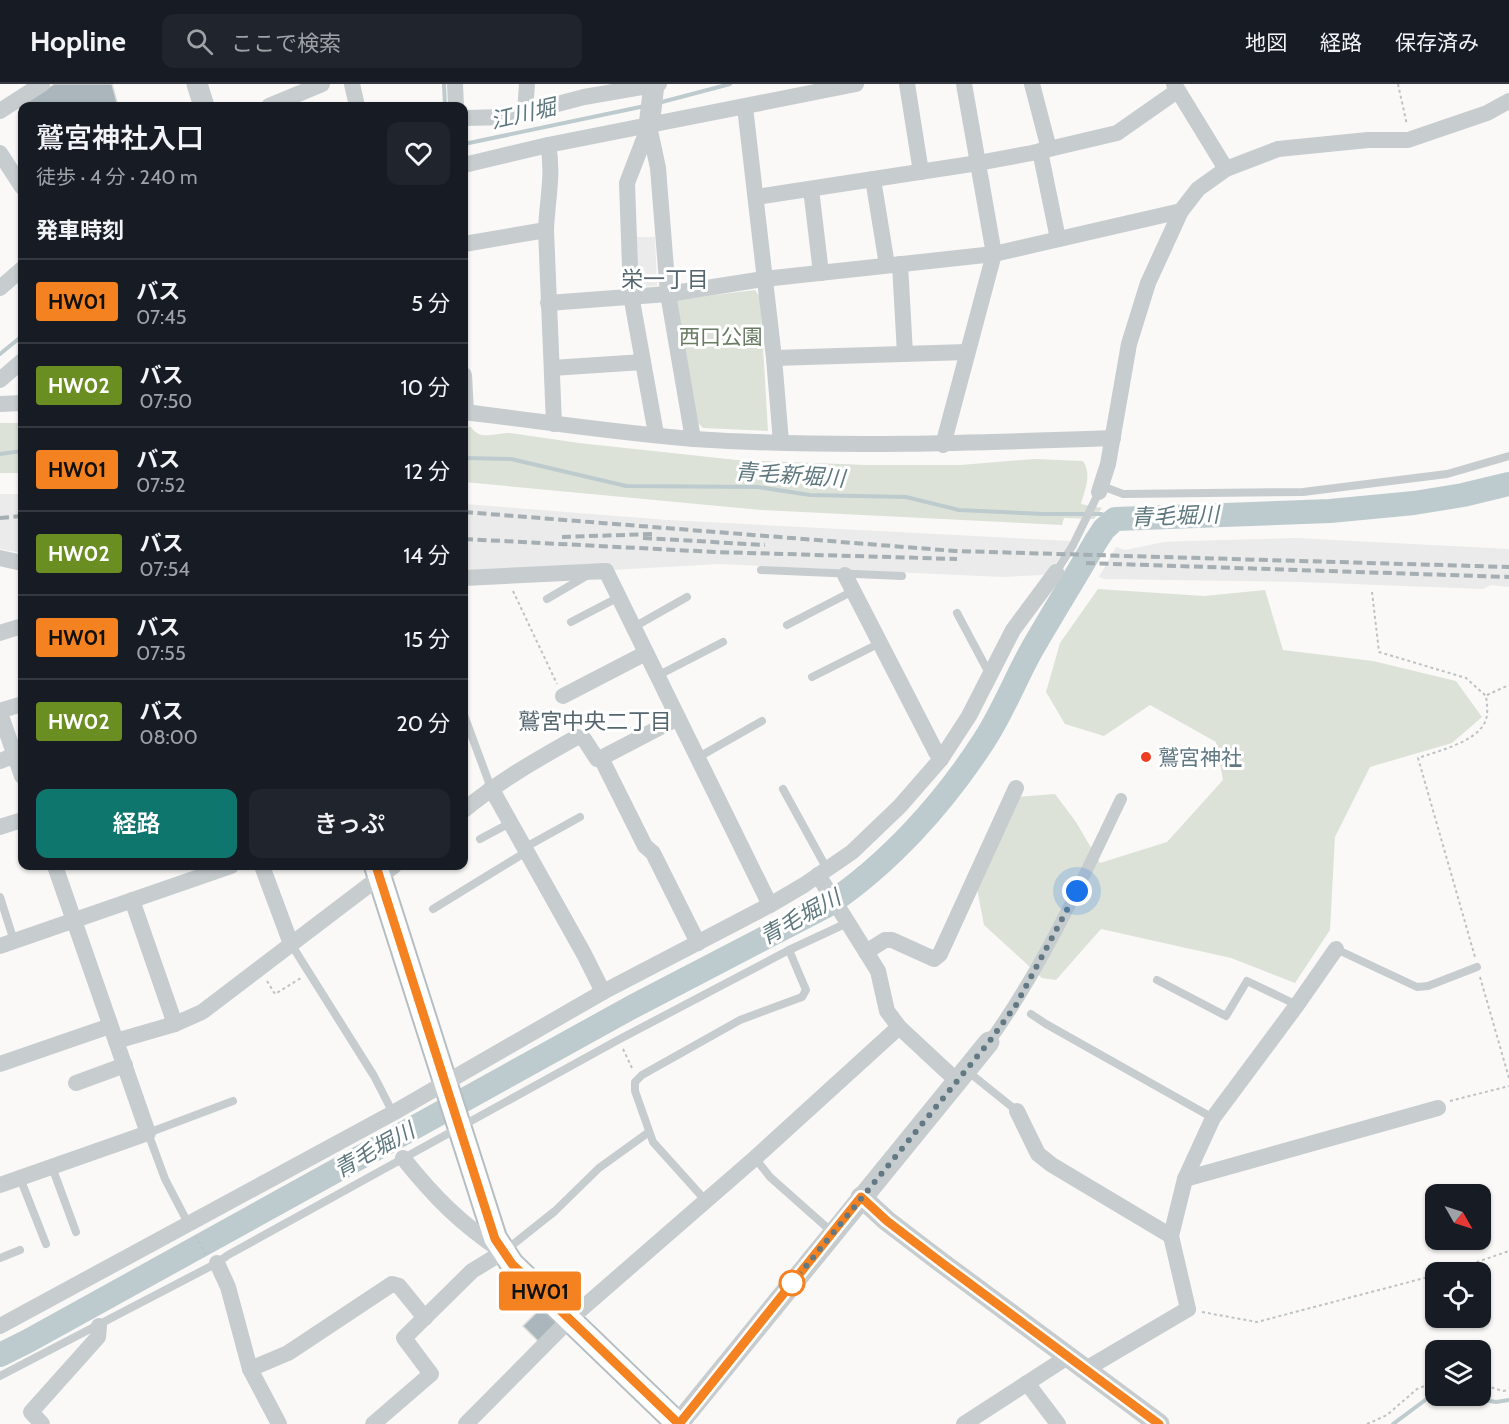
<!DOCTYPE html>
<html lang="ja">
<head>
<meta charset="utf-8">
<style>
  :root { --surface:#171b24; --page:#20242c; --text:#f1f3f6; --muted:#9ea1a6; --line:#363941; --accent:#0f766e }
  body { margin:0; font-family:Cabin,"Noto Sans JP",sans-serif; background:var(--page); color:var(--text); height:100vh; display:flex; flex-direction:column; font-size:22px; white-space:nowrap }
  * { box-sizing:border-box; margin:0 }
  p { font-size:20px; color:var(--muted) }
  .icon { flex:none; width:33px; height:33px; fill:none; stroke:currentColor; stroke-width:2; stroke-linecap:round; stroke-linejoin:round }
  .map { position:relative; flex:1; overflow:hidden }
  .details { position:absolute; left:18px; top:18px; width:450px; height:768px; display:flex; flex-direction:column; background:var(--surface); border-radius:12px; box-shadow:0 2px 4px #0004 }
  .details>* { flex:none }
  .badge { padding:0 12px; border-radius:4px; font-size:21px; line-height:39px }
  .needle { width:39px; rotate:129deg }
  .buttons { position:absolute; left:1425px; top:1100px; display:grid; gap:12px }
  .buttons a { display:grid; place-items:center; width:66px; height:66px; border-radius:12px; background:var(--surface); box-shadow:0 2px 4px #0004; font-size:30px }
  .you { position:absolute; width:30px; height:30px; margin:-15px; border:4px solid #fff; border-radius:50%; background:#1a73e8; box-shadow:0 0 0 9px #1a73e833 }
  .map>.badge { position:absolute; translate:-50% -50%; box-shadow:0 0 0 3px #fff }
  h2 { padding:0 18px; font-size:22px; line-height:54px }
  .round { display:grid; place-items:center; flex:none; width:63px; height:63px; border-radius:12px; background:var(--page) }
  .overview { display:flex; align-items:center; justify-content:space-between; height:102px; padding:0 18px }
  h1 { font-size:28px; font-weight:600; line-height:45px }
  .primary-button { display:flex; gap:12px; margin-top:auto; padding:12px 18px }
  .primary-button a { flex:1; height:69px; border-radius:12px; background:var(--accent); color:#fff; font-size:24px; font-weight:600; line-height:69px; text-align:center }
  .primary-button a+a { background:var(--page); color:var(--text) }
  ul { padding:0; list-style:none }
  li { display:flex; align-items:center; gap:18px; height:84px; padding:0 18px; border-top:2px solid var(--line) }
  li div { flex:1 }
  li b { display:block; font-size:22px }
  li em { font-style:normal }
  li .badge { min-width:66px; font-weight:700; text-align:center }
  header { display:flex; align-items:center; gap:36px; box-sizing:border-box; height:84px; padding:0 30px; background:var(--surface); border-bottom:2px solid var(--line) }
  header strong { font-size:28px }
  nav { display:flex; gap:33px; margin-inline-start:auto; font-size:21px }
  .search { width:420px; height:54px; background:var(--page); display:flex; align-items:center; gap:15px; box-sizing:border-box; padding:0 21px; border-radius:12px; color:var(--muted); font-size:22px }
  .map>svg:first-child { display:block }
  .built { fill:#eaebea }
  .green { fill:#dce2d8 }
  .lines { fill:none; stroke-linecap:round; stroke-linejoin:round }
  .stream { stroke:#bdcbce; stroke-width:4 }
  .river { stroke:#bdcbce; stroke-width:24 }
  .building { fill:#aab6bb; stroke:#dbdbd9; stroke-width:1.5 }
  .secondary-casing { stroke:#b6bec2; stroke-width:26 }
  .path { stroke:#bec2c4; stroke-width:2; stroke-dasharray:3 3; stroke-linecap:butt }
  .service { stroke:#c7cccf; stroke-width:8 }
  .pedestrian { stroke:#c7cccf; stroke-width:12 }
  .minor { stroke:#c7cccf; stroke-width:16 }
  .tertiary { stroke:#c7cccf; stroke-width:21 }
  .secondary { stroke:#fff; stroke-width:22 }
  .rail { stroke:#a5aeb2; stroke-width:4; stroke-dasharray:9 4.5; stroke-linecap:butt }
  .line-casing { stroke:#fff; stroke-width:14 }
  .line { stroke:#f58220; stroke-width:9 }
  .walk { stroke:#627984; stroke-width:6; stroke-dasharray:0 10.8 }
  .poi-dot { fill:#ef3e21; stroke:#fff; stroke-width:2 }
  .stop-dot { fill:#fff; stroke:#f58220; stroke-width:3 }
  .labels { text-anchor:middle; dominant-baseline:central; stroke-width:6; stroke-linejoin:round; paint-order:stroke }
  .park-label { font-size:21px; fill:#697b62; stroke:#fff }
  .poi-label { font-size:21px; fill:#627984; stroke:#fff; text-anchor:start }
  .water-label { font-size:22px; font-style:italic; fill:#5e787e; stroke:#fff }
  .neighbourhood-label { font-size:22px; fill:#55666f; stroke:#fff }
</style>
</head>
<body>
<header>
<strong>Hopline</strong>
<div class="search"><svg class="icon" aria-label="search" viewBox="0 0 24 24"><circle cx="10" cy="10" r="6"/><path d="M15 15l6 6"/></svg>ここで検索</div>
<nav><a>地図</a><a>経路</a><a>保存済み</a></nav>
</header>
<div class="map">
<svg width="1509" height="1340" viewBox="0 0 1509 1340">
  <rect width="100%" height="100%" fill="#faf9f7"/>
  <g class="built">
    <path d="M635,153H655L657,202L638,203Z"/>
    <path d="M0,410H22V469L0,465Z"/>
    <path d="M464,420L668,436L1071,457L1054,482L1049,488L1042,491L1003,493L719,480L612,486L464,490Z"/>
    <path d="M1296,454L1509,465V503L1491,501L1483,505L1301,498L1104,495L1099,493L1116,463L1125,466L1164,458L1186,457Z"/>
  </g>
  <g class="green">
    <path d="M755,206L760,213L768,347L703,344L697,338L673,216Z"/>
    <rect x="0" y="339" width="22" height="50"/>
    <path d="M464,342L471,343C481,358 496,348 510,349L579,359L737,376L867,381H960L1035,375L1083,377C1092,391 1085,405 1081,420L1102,424L1094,435L1064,434L1062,441L761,426L464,398Z"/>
    <path d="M1098,505L1204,512L1265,506L1283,566L1373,577L1456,597L1482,633L1452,659L1370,683L1335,753L1330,846L1295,899L1231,874L1101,845L1056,896L1042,894L984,841L974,789L1005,714L1055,710L1076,738L1100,779L1167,758L1223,696L1216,658L1150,621L1104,652L1065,640L1046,608L1060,559Z"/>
  </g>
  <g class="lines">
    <g class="stream">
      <path d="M444,0L445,22"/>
      <path d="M658,19L730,0"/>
      <path d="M464,60L645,22"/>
      <path d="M0,270L22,252"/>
      <path d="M0,370L22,367"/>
      <path d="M464,374L511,375L626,402L758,403L810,411L906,413L959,426L1044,430H1101L1115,435"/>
      <path d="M1456,1311L1496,1318L1509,1316"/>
      <path d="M1393,1340L1436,1308"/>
    </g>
    <path class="river" d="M0,1271L28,1257L632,923L826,822C889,780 944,719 985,655C1003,627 1015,596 1031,567C1052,530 1075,494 1096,457L1104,445L1115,435L1330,427L1414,419L1463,411L1509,400"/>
  </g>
  <g class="building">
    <path d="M54,0H112L118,22H23L21,20Z"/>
    <path d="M542,1223L558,1240L539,1258L523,1242Z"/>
  </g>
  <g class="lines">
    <g class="secondary-casing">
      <path id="secondary" d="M376,782L495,1154L512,1180L678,1340"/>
    </g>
    <g class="path">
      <path d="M1398,0L1407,41"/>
      <path d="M513,507L557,600"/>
      <path d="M1372,508L1379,568L1466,594L1486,612C1487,621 1489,631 1484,640C1473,659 1438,667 1418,674L1475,873"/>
      <path d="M1487,611L1509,601"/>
      <path d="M570,627L575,638"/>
      <path d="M1480,893L1509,994"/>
      <path d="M267,897L275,910L301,894"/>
      <path d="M623,965L632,984"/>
      <path d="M1450,1017L1509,1002"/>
      <path d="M196,1152L206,1171"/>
      <path d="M1448,1188L1509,1167"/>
      <path d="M1202,1228L1257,1238L1436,1191"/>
      <path d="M1480,1300L1503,1307L1509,1306"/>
      <path d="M1367,1340L1387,1331L1417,1305L1436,1297"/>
    </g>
    <g class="service">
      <path d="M1102,402L1123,410L1303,408L1447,390L1509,372"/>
      <path d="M761,486L902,492"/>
      <path d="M1056,488L1073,461L1099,408"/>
      <path d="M547,515L588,491"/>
      <path d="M957,529L990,591"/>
      <path d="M571,538L619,513"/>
      <path d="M787,541L853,507"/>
      <path d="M634,543L687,513"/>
      <path d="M657,592L723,558"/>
      <path d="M812,593L880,559"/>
      <path d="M464,631L491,704"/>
      <path d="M697,674L762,637"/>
      <path d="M783,705L827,785"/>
      <path d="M480,755L510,739"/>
      <path d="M524,764L580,733"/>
      <path d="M0,813L14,857"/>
      <path d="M433,825L526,768"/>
      <path d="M291,860L374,992L393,1029"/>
      <path d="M1336,865L1417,903L1428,902L1477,883"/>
      <path d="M1157,896L1226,932L1247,897L1297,921"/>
      <path d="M1031,930L1046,940L1213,1034"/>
      <path d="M966,986L1017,1027"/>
      <path d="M755,1074L770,1093L832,1148"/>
      <path d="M52,1083L76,1148"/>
      <path d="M20,1094L46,1160"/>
      <path d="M706,1117L653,1058L635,1007V998L642,991L740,936L802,913L806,906L789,866"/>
      <path d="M189,1141L165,1095L148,1049L233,1017"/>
      <path d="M506,1166L555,1127L599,1084L649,1048"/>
      <path d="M0,1174L20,1166"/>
      <path d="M0,1292L217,1179L228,1171L618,956L789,866L847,839"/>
    </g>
    <path class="pedestrian" d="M989,958C1043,883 1081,798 1121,715"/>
    <g class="minor">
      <path d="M352,0L357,22"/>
      <path d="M455,0L456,22"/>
      <path d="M907,0L921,88"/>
      <path d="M1032,0L1049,65"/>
      <path d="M1174,0L1226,85"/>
      <path d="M269,22L322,0"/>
      <path d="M745,23L774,274L781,358"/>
      <path d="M0,27L42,0"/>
      <path d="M525,28L527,0"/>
      <path d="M464,34L508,33L584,13L659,0"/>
      <path d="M548,61C554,90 547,117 546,146L554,340"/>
      <path d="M1040,67L1058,155"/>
      <path d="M0,69L22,103"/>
      <path d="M464,81L548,61L856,0"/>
      <path d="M873,95L887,181"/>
      <path d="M811,105L821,189"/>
      <path d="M756,113L978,79L1032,69L1117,49L1177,7"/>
      <path d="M464,160L546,146"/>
      <path d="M900,180L905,270"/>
      <path d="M0,204L22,185"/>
      <path d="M548,219L668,210L764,195L994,170L1181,127"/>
      <path d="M774,274L967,268"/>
      <path d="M552,284L643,278"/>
      <path d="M464,291L466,328"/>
      <path d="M0,296L22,277"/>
      <path d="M0,320L22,319"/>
      <path d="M464,328C540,337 617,349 694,355C834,364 974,359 1113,354"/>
      <path d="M656,350L631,211L627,99L649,42L658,84L668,210L693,355"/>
      <path d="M943,361L994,170L964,0"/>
      <path d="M1099,408L1108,380L1129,260L1148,199L1181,127L1198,105L1226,85L1278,65L1368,56H1408L1487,29L1509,17"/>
      <path d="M0,474L22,479"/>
      <path d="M845,491L936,668L941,675"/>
      <path d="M464,494L606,487L770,821"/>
      <path d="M0,549L22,542"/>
      <path d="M563,612L646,569"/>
      <path d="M0,627L22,620"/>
      <path d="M0,629L22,692"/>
      <path d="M601,674L645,762L653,769L698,859"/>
      <path d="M0,677L15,671"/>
      <path d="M491,704L584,870L603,908"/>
      <path d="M464,726C499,697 538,675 577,653L584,655L597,675L601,674L678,634"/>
      <path d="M0,743L22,736"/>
      <path d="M262,782L291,860"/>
      <path d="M818,791L878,887L887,927L899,943L957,997"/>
      <path d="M132,816L175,940"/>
      <path d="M0,862L231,782"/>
      <path d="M866,868L885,856H892L934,875L940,870L1016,704"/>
      <path d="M116,957L175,940L202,928L394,782"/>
      <path d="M0,980L110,942"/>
      <path d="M76,999L125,981"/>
      <path d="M1017,1027L1038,1070L1052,1081L1171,1152"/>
      <path d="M1185,1095L1438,1024"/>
      <path d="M0,1101L148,1049L55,782"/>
      <path d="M217,1179L228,1203L250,1285L279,1340"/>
      <path d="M0,1242L393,1029L603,908L770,821L804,801L852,768L900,722L941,675L969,632L1013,546L1056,488"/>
      <path d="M250,1285L288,1269L392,1200L399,1202L425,1234"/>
      <path d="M1086,1285L1188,1225L1171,1152L1185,1095L1213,1034L1297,921L1336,865"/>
      <path d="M1027,1299L1058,1340"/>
      <path d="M42,1340L31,1328L90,1262L98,1253L99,1242"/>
      <path d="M373,1340L431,1290L404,1254L472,1187L503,1168C461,1140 434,1113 403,1074"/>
      <path d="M466,1340L570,1235L755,1074L899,943"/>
      <path d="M964,1340L1069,1272"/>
    </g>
    <g class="tertiary">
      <path d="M197,0L204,22"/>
      <path d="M649,42L654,0"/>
      <path d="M861,1113L887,1137L942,1179L1159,1340"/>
      <path d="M679,1339L989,958"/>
    </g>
    <use href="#secondary" class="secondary"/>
    <g class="rail">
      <path d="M464,428L955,467L1509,483"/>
      <path d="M0,434L22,432"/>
      <path d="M562,453L652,450"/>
      <path d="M643,454L765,461"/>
      <path d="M464,455L715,468L957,475"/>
      <path d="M1086,479L1509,493"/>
    </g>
  </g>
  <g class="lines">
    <g class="line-casing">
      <path id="line" d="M376,782L495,1155L512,1180L679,1340L861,1113L887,1137L942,1179L1159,1340"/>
    </g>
    <use href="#line" class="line"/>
    <path class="walk" d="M792,1199L789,1203L989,958L1016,921L1077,807"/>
  </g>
  <circle class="poi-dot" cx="1146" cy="673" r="6"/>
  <circle class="stop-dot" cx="792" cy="1199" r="12"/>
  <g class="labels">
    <g class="park-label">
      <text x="721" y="252">西口公園</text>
    </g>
    <g class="poi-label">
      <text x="1158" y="673">鷲宮神社</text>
    </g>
    <g class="water-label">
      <text transform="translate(523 30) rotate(-13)">江川堀</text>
      <text transform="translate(790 391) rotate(4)">青毛新堀川</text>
      <text transform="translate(1175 432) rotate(-2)">青毛堀川</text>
      <text transform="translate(800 833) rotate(-29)">青毛堀川</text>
      <text transform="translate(374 1066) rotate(-29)">青毛堀川</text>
    </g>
    <g class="neighbourhood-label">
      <text x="665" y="195">栄一丁目</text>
      <text x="595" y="637">鷲宮中央二丁目</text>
    </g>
  </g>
</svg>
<div class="buttons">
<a><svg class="needle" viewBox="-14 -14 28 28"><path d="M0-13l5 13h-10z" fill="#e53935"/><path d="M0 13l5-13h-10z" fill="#9ea1a6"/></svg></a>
<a><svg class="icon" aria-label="locate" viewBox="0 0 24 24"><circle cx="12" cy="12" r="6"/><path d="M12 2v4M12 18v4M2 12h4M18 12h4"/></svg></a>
<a><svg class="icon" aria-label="layers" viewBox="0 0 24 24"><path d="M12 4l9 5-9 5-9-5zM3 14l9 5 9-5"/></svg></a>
</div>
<div class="you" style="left:1077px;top:807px"></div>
<b class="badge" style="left:540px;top:1207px;background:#f58220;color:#111">HW01</b>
<section class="details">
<div class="overview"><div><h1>鷲宮神社入口</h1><p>徒歩 · 4 分 · 240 m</p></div><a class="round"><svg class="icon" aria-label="heart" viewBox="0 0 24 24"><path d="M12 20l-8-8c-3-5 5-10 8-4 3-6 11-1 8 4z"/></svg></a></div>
<h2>発車時刻</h2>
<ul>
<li><span class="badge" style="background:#f58220;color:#111">HW01</span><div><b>バス</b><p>07:45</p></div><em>5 分</em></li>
<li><span class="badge" style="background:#6b8e23;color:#fff">HW02</span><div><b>バス</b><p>07:50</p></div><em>10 分</em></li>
<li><span class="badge" style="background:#f58220;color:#111">HW01</span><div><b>バス</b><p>07:52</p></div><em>12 分</em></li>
<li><span class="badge" style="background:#6b8e23;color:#fff">HW02</span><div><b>バス</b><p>07:54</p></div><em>14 分</em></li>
<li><span class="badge" style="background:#f58220;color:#111">HW01</span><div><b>バス</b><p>07:55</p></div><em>15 分</em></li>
<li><span class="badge" style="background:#6b8e23;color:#fff">HW02</span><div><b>バス</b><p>08:00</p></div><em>20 分</em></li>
</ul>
<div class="primary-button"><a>経路</a><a>きっぷ</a></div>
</section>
</div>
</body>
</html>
